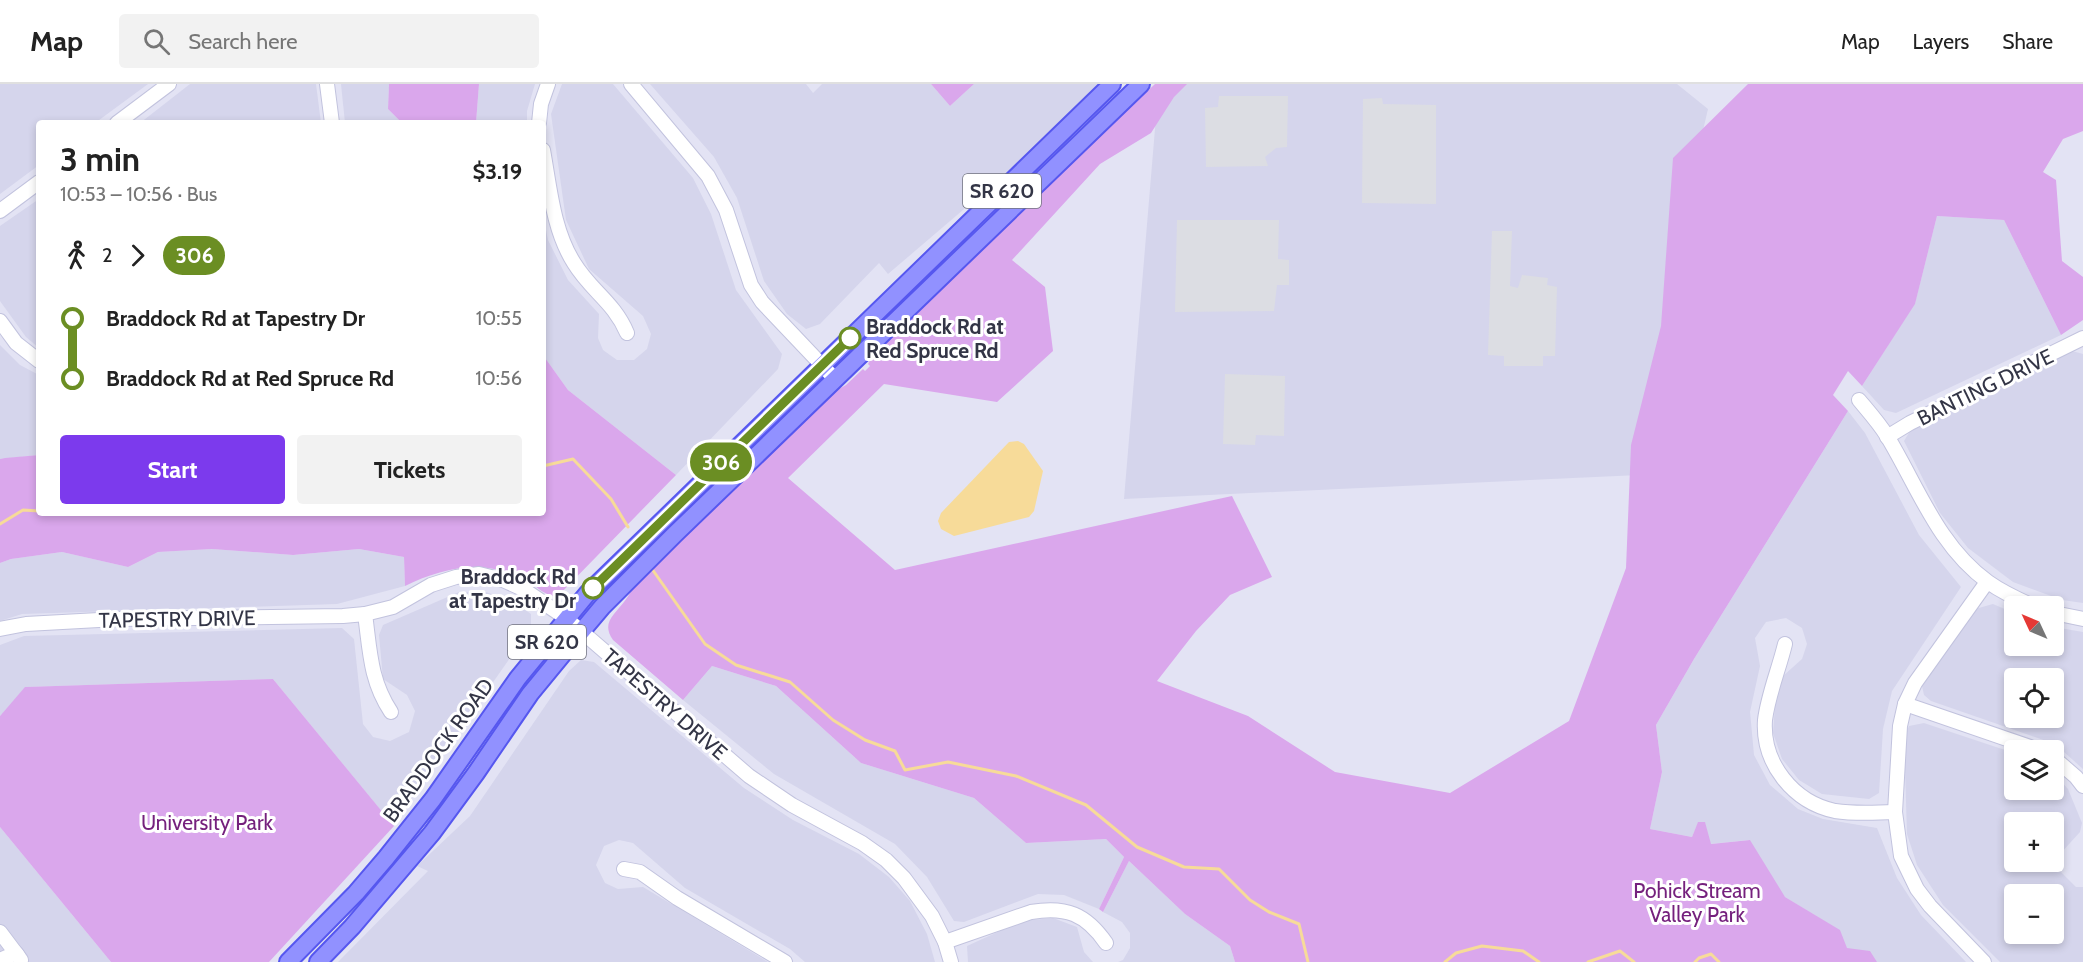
<!DOCTYPE html>
<html lang="en">
<head>
<meta charset="utf-8">
<style>
  :root { --surface:#fff; --page:#f2f2f2; --text:#222; --muted:#767676; --line:#e0e0e0; --accent:#7c3aed }
  body { margin:0; font-family:Cabin,sans-serif; background:var(--page); color:var(--text); height:100vh; display:flex; flex-direction:column; font-size:22px; white-space:nowrap }
  * { box-sizing:border-box; margin:0 }
  p { font-size:20px; color:var(--muted) }
  .icon { flex:none; width:33px; height:33px; fill:none; stroke:currentColor; stroke-width:2; stroke-linecap:round; stroke-linejoin:round }
  .map { position:relative; flex:1; overflow:hidden }
  .details { position:absolute; left:36px; top:36px; width:510px; height:396px; display:flex; flex-direction:column; background:var(--surface); border-radius:6px; box-shadow:0 3px 9px #0003 }
  .details>* { flex:none }
  .badge { padding:0 12px; border-radius:20px; font-size:21px; line-height:39px }
  .needle { width:39px; rotate:314deg }
  .buttons { position:absolute; left:2004px; top:512px; display:grid; gap:12px }
  .buttons a { display:grid; place-items:center; width:60px; height:60px; border-radius:6px; background:var(--surface); box-shadow:0 3px 9px #0003; font-size:30px }
  .map>.badge { position:absolute; translate:-50% -50%; box-shadow:0 0 0 3px #fff }
  .legs { display:flex; align-items:center; gap:9px; height:66px; padding:0 24px; font-size:20px }
  .legs p { margin-inline-start:auto }
  .overview { display:flex; align-items:center; justify-content:space-between; height:102px; padding:0 24px }
  h1 { font-size:33px; font-weight:700; line-height:45px }
  .button { display:flex; gap:12px; margin-top:auto; padding:12px 24px }
  .button a { flex:1; height:69px; border-radius:6px; background:var(--accent); color:#fff; font-size:24px; font-weight:700; line-height:69px; text-align:center }
  .button a+a { background:var(--page); color:var(--text) }
  ul { padding:0 24px; list-style:none }
  li { display:flex; align-items:center; gap:21px; height:60px; font-size:22px }
  li i { display:grid; place-items:center; width:9px; height:100%; margin:0 8px; background:currentColor }
  li i::after { content:''; width:15px; height:15px; margin:-8px; border:4px solid; border-radius:50%; background:var(--surface) }
  li p { margin-inline-start:auto }
  li:first-child i { background:linear-gradient(#0000 50%,currentColor 0) }
  li:last-child i { background:linear-gradient(currentColor 50%,#0000 0) }
  header { display:flex; align-items:center; gap:36px; box-sizing:border-box; height:84px; padding:0 30px; background:var(--surface); border-bottom:2px solid var(--line) }
  header strong { font-size:28px }
  nav { display:flex; gap:33px; margin-inline-start:auto; font-size:21px }
  .search { width:420px; height:54px; background:var(--page); display:flex; align-items:center; gap:15px; box-sizing:border-box; padding:0 21px; border-radius:6px; color:var(--muted); font-size:22px }
  .map>svg:first-child { display:block }
  .residential { fill:#d5d5ec; fill-rule:evenodd }
  .green { fill:#daa7ec }
  .parking { fill:#dcdde3 }
  .water { fill:#f7db99 }
  .lines { fill:none; stroke-linecap:round; stroke-linejoin:round }
  .stream { stroke:#f7db99; stroke-width:3 }
  .minor-casing { stroke:#c2c3de; stroke-width:16 }
  .major-casing { stroke:#5657ef; stroke-width:20 }
  .minor { stroke:#fff; stroke-width:14 }
  .major { stroke:#9191ff; stroke-width:16 }
  .line-1-casing { stroke:#fff; stroke-width:14 }
  .line-1 { stroke:#6b8e23; stroke-width:9 }
  .stop-1-dot { fill:#fff; stroke:#6b8e23; stroke-width:3 }
  .labels { text-anchor:middle; dominant-baseline:central; stroke-width:6; stroke-linejoin:round; paint-order:stroke }
  .shield { fill:#fff; stroke:#70727e; stroke-width:1.5 }
  .shield-label { font-size:20px; font-weight:bold; fill:#333546 }
  .stop-label { font-size:21px; font-weight:bold; fill:#333546; stroke:#fff; text-anchor:start }
  .street-label { font-size:21px; fill:#333546; stroke:#fff }
  .park-label { font-size:21px; fill:#75217d; stroke:#fff }
</style>
</head>
<body>
<header>
<strong>Map</strong>
<div class="search"><svg class="icon" aria-label="search" viewBox="0 0 24 24"><circle cx="10" cy="10" r="6"/><path d="M15 15l6 6"/></svg>Search here</div>
<nav><a>Map</a><a>Layers</a><a>Share</a></nav>
</header>
<div class="map">
<svg width="2083" height="878" viewBox="0 0 2083 878">
  <rect width="100%" height="100%" fill="#e3e3f4"/>
  <g class="residential">
    <path d="M0,0H148L95,39H39V81L0,110Z"/>
    <path d="M190,0H316L321,39H140Z"/>
    <path d="M341,0H389L388,25L402,39H345Z"/>
    <path d="M479,0H535L527,27V39H476Z"/>
    <path d="M562,0H613L693,94L711,130L736,206L782,270L778,285L676,391L568,306L543,271V131L548,156L568,196L599,230L598,254L603,266L617,276H634L647,265L651,250L643,232L589,185L566,136L551,30Z"/>
    <path d="M650,0H806L813,9L822,0H931L950,22L974,0H1103L1065,39L888,190L879,179L820,240L806,245L787,230L764,197L737,114L714,73Z"/>
    <path d="M1178,0H1677L1708,25L1680,145L1639,391L1124,415L1157,21Z"/>
    <path d="M39,115V264L26,253L0,217V142Z"/>
    <path d="M1937,132L2004,136L2061,251L1896,329L1884,326L1862,302L1915,219Z"/>
    <path d="M0,261L20,281L39,291V371L0,375Z"/>
    <path d="M2072,267L2083,270V519L2062,516L2013,498L1968,464L1940,429L1904,357L1910,347Z"/>
    <path d="M1848,327L1865,349L1919,451L1961,503L1892,607L1883,645L1879,709L1869,715L1822,710L1799,696L1782,675L1773,649L1775,621L1783,592L1802,575L1807,560L1802,544L1786,534L1766,538L1755,554L1760,582L1750,628L1754,671L1770,701L1798,725L1823,735L1877,744L1897,794L1921,831L1966,878H1876L1846,864L1839,846L1783,812L1749,756L1710,760L1698,739L1692,753L1650,745L1662,688L1656,641L1694,575Z"/>
    <path d="M212,465L293,471L359,465L404,473L405,502L337,520L22,530L0,537V479L11,475L62,468L128,483L158,468Z"/>
    <path d="M459,508H486L513,517L531,530V544L393,741L273,595L26,603L0,632V561L24,552L342,544L354,555L363,640L373,653L390,657L409,648L415,627L407,611L383,595L379,551L383,541Z"/>
    <path d="M1993,520L2014,529V561H2054V543L2083,548V685L2055,660L1931,617L1924,611L1922,602L1975,525ZM2014,594H2054V633H2014Z"/>
    <path d="M581,576L594,578L744,704L793,736L859,770L889,793L910,817L927,850L935,878H805L790,865L685,804L633,759L619,756L604,762L596,781L605,799L618,805L643,803L768,878H338L428,787L417,782L470,732L569,587Z"/>
    <path d="M712,582L776,602L861,679L974,714L1026,759L1106,755L1124,773L1099,825L1064,811L1038,810L964,838L954,837L927,793L895,760L774,690L683,616Z"/>
    <path d="M1924,639L2014,669V705H2054V690L2068,705L2082,739L2080,748L2060,770L2061,788L2076,803H2083V878H2000L1943,821L1917,781L1907,750L1904,653L1909,642ZM2014,738H2054V777H2014ZM2014,810H2054V849H2014Z"/>
    <path d="M0,743L69,827L111,878H0Z"/>
    <path d="M1129,777L1185,830L1230,862L1235,878H1118L1123,876L1130,864V849L1122,838L1103,828Z"/>
    <path d="M1053,834L1077,843L1084,868L1093,878H968L967,862L1022,837Z"/>
  </g>
  <g class="green">
    <path d="M389,0H479L476,39H402L388,25Z"/>
    <path d="M931,0H974L950,22Z"/>
    <path d="M1155,0H1187L1174,13L1151,49L1100,80L1012,176L1045,203L1053,267L997,318L884,300L788,394L895,486L1232,412L1272,493L1230,511L1196,547L1157,597L1248,632L1335,688L1450,709L1569,637L1626,484L1631,361L1661,242L1673,74L1748,0H2083V47L2063,55L2043,88L2056,96L2062,177L2083,193V236L2061,251L2004,136L1937,132L1915,220L1862,302L1848,287L1833,311L1848,327L1694,575L1656,641L1662,688L1650,745L1692,753L1698,738H1705L1711,760L1750,756L1785,813L1840,846L1847,864L1870,867L1877,878H1235L1230,862L1185,830L1129,777L1103,828L1099,825L1124,773L1106,755L1026,759L974,714L861,679L776,602L712,582L683,616L613,556C601,539 614,531 624,518C629,512 633,503 637,497L830,310L846,301L863,285L865,287L870,282L868,280L878,261L1103,43L1126,27Z"/>
    <path d="M543,271L568,306L676,391L558,512C546,513 539,504 529,498C489,474 445,482 405,502L404,473L359,465L293,471L212,465L158,468L128,483L62,468L11,475L0,479V375L5,374L39,371V429H543Z"/>
    <path d="M273,595L394,742L269,878H111L0,743V632L25,603Z"/>
  </g>
  <g class="parking">
    <path d="M1219,12H1288L1287,63L1276,64L1265,73L1268,82L1206,83L1205,24L1218,23Z"/>
    <path d="M1382,14L1383,20L1436,21V120L1362,119L1363,15Z"/>
    <path d="M1177,136H1279L1278,175L1289,176V201H1277L1274,227L1175,228Z"/>
    <path d="M1492,147H1512L1510,202L1518,204L1522,191L1548,194L1547,201L1557,203L1555,272H1543V282H1504V272L1488,271Z"/>
    <path d="M1225,290L1285,292L1284,352L1256,351L1255,361L1223,360Z"/>
  </g>
  <path class="water" d="M1018,357L1024,360L1043,387L1034,427L1029,433L954,452L941,445L938,437L941,429L1009,358Z"/>
  <g class="lines">
    <g class="stream">
      <path d="M543,382L573,375L611,415L628,443"/>
      <path d="M86,429H101"/>
      <path d="M0,440L23,426L39,427"/>
      <path d="M652,485L705,560L736,581L790,598L833,636L865,656L895,667L905,686L948,678L1016,692L1086,721L1137,763L1184,783L1219,785L1250,816L1269,828L1299,840L1308,878"/>
      <path d="M1445,878L1456,869L1482,862L1523,867L1539,878"/>
      <path d="M1588,878L1620,867L1634,878"/>
      <path d="M1695,878L1699,874L1711,870L1719,878"/>
    </g>
    <g class="minor-casing">
      <g id="minor">
        <path d="M327,0L332,39"/>
        <path d="M631,0L708,92L726,126L751,201L762,218L835,295"/>
        <path d="M117,39L169,0"/>
        <path d="M539,39L541,20L548,0"/>
        <path d="M543,66C550,104 553,146 574,179C591,207 614,218 627,249"/>
        <path d="M0,127L39,98"/>
        <path d="M0,237L16,259L39,277"/>
        <path d="M1859,316C1869,328 1879,339 1887,352C1918,403 1938,462 1988,498C2002,508 2017,515 2033,522"/>
        <path d="M1887,353L1910,339L2083,254"/>
        <path d="M2054,529L2083,535"/>
        <path d="M365,530C370,567 370,596 391,628"/>
        <path d="M0,545L26,540L117,535L343,532L365,530L393,523L431,501L456,493L479,490L503,496L523,505L566,534L749,692L792,721L862,759L886,776L904,794L932,832L945,858L951,878"/>
        <path d="M1785,560C1779,585 1768,611 1765,636C1762,679 1793,718 1835,727C1854,730 1875,729 1895,728"/>
        <path d="M1905,620L2039,666"/>
        <path d="M2054,674L2076,693L2083,702"/>
        <path d="M624,785L640,788L677,814L785,878"/>
        <path d="M0,848L18,872"/>
        <path d="M945,858L1031,828C1066,822 1086,830 1106,859"/>
        <path d="M0,876L16,869L21,876"/>
        <path d="M1984,878L1930,822L1917,805L1901,772L1895,728L1900,642L1905,620L1915,599L1987,498"/>
      </g>
    </g>
    <g class="major-casing">
      <g id="major">
        <path d="M288,878L356,809L386,774L433,715L518,594L587,510L1112,0"/>
        <path d="M318,878L352,843L432,749L476,689L530,610L581,548L602,523L675,450L1141,0"/>
      </g>
    </g>
    <use href="#minor" class="minor"/>
    <use href="#major" class="major"/>
  </g>
  <g class="lines">
    <g class="line-1-casing">
      <path id="line-1" d="M593,504L850,254"/>
    </g>
    <use href="#line-1" class="line-1"/>
  </g>
  <g class="stop-1-dot">
    <circle cx="850" cy="254" r="10"/>
    <circle cx="593" cy="504" r="10"/>
  </g>
  <g class="labels">
    <g class="shield">
      <rect x="963" y="90" width="78" height="34" rx="4.5"/>
      <rect x="508" y="541" width="78" height="34" rx="4.5"/>
    </g>
    <g class="shield-label">
      <text x="1002" y="107">SR 620</text>
      <text x="547" y="558">SR 620</text>
    </g>
    <g class="stop-label">
      <text x="866" y="242">Braddock Rd at<tspan x="866" dy="24">Red Spruce Rd</tspan></text>
      <text x="576" y="492" text-anchor="end">Braddock Rd<tspan x="576" dy="24">at Tapestry Dr</tspan></text>
    </g>
    <g class="street-label">
      <text transform="translate(1985 303) rotate(-26)">BANTING DRIVE</text>
      <text transform="translate(177 535) rotate(-1)">TAPESTRY DRIVE</text>
      <text transform="translate(665 620) rotate(41)">TAPESTRY DRIVE</text>
      <text transform="translate(438 666) rotate(-54)">BRADDOCK ROAD</text>
    </g>
    <g class="park-label">
      <text x="207" y="738">University Park</text>
      <text x="1697" y="806">Pohick Stream<tspan x="1697" dy="24">Valley Park</tspan></text>
    </g>
  </g>
</svg>
<div class="buttons">
<a><svg class="needle" viewBox="-14 -14 28 28"><path d="M0-13l5 13h-10z" fill="#e53935"/><path d="M0 13l5-13h-10z" fill="#767676"/></svg></a>
<a><svg class="icon" aria-label="locate" viewBox="0 0 24 24"><circle cx="12" cy="12" r="6"/><path d="M12 2v4M12 18v4M2 12h4M18 12h4"/></svg></a>
<a><svg class="icon" aria-label="layers" viewBox="0 0 24 24"><path d="M12 4l9 5-9 5-9-5zM3 14l9 5 9-5"/></svg></a>
<a>+</a>
<a>−</a>
</div>
<b class="badge" style="left:721px;top:378px;background:#6b8e23;color:#fff">306</b>
<section class="details">
<div class="overview"><div><h1>3 min</h1><p>10:53 – 10:56 · Bus</p></div><b>$3.19</b></div>
<div class="legs"><svg class="icon" aria-label="walk" viewBox="0 0 24 24"><circle cx="13" cy="4" r="2"/><path d="M13 8l-2 6 4 7M11 14l-3 7M7 12l3-4h3l4 4"/></svg>2<svg class="icon" aria-label="forward" viewBox="0 0 24 24"><path d="M9 5l7 7-7 7"/></svg><b class="badge" style="background:#6b8e23;color:#fff">306</b></div>
<ul>
<li><i style="color:#6b8e23"></i><b>Braddock Rd at Tapestry Dr</b><p>10:55</p></li>
<li><i style="color:#6b8e23"></i><b>Braddock Rd at Red Spruce Rd</b><p>10:56</p></li>
</ul>
<div class="button"><a>Start</a><a>Tickets</a></div>
</section>
</div>
</body>
</html>
